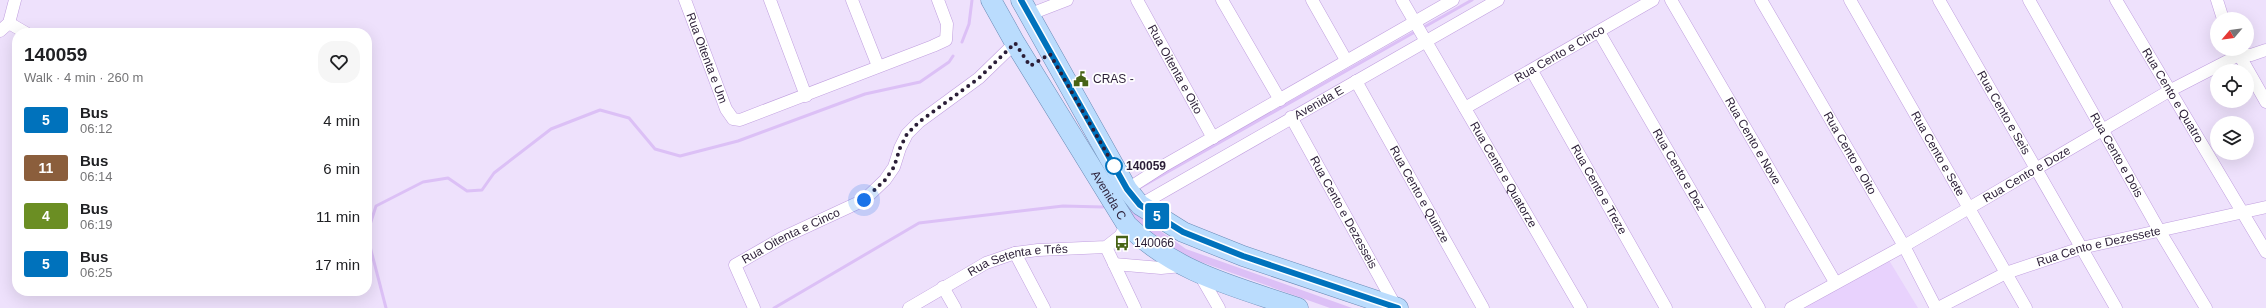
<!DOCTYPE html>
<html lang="en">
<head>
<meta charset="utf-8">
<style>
  :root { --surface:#fff; --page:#f6f6f6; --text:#202124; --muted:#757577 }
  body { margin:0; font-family:Helvetica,sans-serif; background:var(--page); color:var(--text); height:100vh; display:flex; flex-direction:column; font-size:15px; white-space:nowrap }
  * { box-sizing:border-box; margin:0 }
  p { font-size:13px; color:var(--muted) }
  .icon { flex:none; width:22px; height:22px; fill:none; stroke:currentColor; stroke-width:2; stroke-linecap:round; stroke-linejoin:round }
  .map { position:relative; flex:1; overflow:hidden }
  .details { position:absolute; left:12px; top:28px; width:360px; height:268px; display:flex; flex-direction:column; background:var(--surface); border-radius:16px; box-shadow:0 4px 16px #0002 }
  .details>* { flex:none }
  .badge { padding:0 8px; border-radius:3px; font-size:14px; line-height:26px }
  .needle { width:26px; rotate:241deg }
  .fabs { position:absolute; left:2210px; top:12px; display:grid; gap:8px }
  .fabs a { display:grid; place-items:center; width:44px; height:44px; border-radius:50%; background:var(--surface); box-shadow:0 4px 16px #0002; font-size:20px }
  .you { position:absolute; width:20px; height:20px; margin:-10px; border:3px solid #fff; border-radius:50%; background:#1a73e8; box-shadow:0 0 0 6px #1a73e833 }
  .map>.badge { position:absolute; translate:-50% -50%; box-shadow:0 0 0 2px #fff }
  .round { display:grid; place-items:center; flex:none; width:42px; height:42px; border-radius:16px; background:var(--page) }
  .head { display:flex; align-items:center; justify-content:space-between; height:68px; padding:0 12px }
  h1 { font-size:19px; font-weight:700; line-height:30px }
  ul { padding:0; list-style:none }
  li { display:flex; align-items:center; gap:12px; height:48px; padding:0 12px }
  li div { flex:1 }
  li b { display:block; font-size:15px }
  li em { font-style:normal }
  li .badge { min-width:44px; font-weight:700; text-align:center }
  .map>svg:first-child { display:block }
  .built { fill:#e8d2fd }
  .water { fill:#dcc0f6 }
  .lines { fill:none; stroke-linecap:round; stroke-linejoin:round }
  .stream { stroke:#dcc0f6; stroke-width:3 }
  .minor-casing { stroke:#c09fdf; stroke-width:13 }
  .primary-casing { stroke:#6a8bb6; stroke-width:21 }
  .minor { stroke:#fff; stroke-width:12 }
  .primary { stroke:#badcfd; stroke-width:20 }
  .line-casing { stroke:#fff; stroke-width:9 }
  .line { stroke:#0072bc; stroke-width:6 }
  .walk { stroke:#2b1e37; stroke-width:4; stroke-dasharray:0 7.2 }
  .stop-dot { fill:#fff; stroke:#0072bc; stroke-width:2 }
  .labels { text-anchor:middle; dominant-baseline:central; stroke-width:3.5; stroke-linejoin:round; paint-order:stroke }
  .street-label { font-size:12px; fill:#2b1e37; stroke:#fff }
  .poi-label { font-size:12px; fill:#2b1e37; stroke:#fff; text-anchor:start }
  .stop-label { font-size:12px; font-weight:bold; fill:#2b1e37; stroke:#fff; text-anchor:start }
</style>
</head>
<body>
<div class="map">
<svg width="2266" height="308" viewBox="0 0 2266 308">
  <rect width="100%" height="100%" fill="#eee1fc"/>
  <path class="built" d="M1887,257L1918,308H1802Z"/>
  <path class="water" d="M1128,201L1143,219L1186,249L1352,308H1330L1184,256L1138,223L1123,203Z"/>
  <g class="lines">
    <g class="stream">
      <path d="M1426,26L1472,0"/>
      <path d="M962,42L969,24L972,0"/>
      <path d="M1141,187L1413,33"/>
      <path d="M367,234L376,206L423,182L448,178L467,191L482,190L494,173L551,129L600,110L629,118L655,149L680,156L738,141L865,94L920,82L949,62L953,56"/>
      <path d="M367,235L386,308"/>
      <path d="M774,308L919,223L1063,206L1103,207"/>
    </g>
    <g class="minor-casing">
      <g id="minor">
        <path id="s1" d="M685,0L726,109L733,119L740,120L933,46L946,40L947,24L938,0"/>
        <path d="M770,0L806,96"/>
        <path d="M852,0L878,66"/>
        <path id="s2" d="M1137,0L1213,138"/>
        <path d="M1222,0L1280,100"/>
        <path d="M1312,0L1346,60"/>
        <path id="s3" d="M1402,0L1581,308"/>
        <path id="s4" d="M1671,0L1835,282"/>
        <path id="s5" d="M1761,0L1904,246L1936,308"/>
        <path id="s6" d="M1850,0L2026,308"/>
        <path id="s7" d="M1939,0L2116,308"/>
        <path id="s8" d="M2029,0L2159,230L2206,308"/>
        <path id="s9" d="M2116,0L2266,252"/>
        <path d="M2217,0L2223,19"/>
        <path d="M1028,15L1067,0"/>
        <path d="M9,23L26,33"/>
        <path d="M0,31L9,23L15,0"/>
        <path id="s10" d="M1599,32L1759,308"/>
        <path d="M2237,51L2266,102"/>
        <path id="s11" d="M1532,71L1666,308"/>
        <path id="s12" d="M1356,81L1483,308"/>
        <path id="s13" d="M1465,108L1653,0"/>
        <path id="s14" d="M1291,117L1396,307"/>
        <path d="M1123,192L1165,165L1453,0"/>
        <path id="s15" d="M1140,205L1498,0"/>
        <path d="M1106,247L1135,308"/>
        <path d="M1015,253L1044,308"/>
        <path d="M1114,264L1161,268L1182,266"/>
        <path d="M1200,275L1219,308"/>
        <path d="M943,287L955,308"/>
        <path id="s16" d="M754,308L735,265L782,238L864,200L885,180L894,167L900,148L907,134L919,122L979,78L1015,43"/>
        <path id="s17" d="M909,308L986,263L1015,253L1038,250L1106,247L1120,236L1127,225"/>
        <path id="s18" d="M1791,308L1904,246L2169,91L2239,55H2251L2266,50"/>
        <path id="s19" d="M1938,308L2006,273L2081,248L2266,207"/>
      </g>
    </g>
    <g class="primary-casing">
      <g id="primary">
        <path id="s20" d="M991,0L1015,43L1127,225C1178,274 1234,286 1298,308"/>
        <path d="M1021,0L1127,189L1140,205L1183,232L1243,256L1398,308"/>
      </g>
    </g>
    <use href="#minor" class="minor"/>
    <use href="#primary" class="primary"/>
  </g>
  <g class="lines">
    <g class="line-casing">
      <path id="line" d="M1021,0L1127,189L1140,205L1183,232L1243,256L1398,308"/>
    </g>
    <use href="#line" class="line"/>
    <path class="walk" d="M864,200L885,180L894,167L900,148L907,134L919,122L979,78L1015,43L1030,66L1050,54L1114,166"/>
  </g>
  <defs>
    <g id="civic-bare" transform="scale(1.2)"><path d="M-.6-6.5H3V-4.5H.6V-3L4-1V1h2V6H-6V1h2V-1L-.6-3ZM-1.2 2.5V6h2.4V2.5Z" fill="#476315" stroke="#fff" stroke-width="2.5" paint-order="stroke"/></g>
    <g id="bus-bare" transform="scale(1.2)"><path d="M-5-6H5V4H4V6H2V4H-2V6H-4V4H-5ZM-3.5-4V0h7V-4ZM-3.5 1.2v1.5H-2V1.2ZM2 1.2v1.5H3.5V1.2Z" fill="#476315" stroke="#fff" stroke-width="2.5" paint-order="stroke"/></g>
  </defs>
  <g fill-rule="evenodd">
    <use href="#civic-bare" x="1081" y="79"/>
    <use href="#bus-bare" x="1122" y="243"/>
  </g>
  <circle class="stop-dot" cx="1114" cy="166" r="8"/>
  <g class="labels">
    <g class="street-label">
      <text stroke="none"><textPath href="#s13" startOffset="109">Rua Cento e Cinco</textPath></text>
      <text stroke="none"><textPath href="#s1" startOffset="62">Rua Oitenta e Um</textPath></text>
      <text stroke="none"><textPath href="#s2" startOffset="79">Rua Oitenta e Oito</textPath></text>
      <text stroke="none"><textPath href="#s9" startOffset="111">Rua Cento e Quatro</textPath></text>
      <text stroke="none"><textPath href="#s15" startOffset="206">Avenida E</textPath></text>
      <text stroke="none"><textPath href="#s7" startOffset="130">Rua Cento e Seis</textPath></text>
      <text stroke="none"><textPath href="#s4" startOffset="163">Rua Cento e Nove</textPath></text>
      <text stroke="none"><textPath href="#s5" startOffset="177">Rua Cento e Oito</textPath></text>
      <text stroke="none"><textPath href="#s8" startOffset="178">Rua Cento e Dois</textPath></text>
      <text stroke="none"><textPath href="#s6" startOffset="177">Rua Cento e Sete</textPath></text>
      <text stroke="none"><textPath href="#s10" startOffset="159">Rua Cento e Dez</textPath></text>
      <text stroke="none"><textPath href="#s3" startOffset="202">Rua Cento e Quatorze</textPath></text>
      <text stroke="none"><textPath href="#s18" startOffset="271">Rua Cento e Doze</textPath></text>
      <text stroke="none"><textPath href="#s11" startOffset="136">Rua Cento e Treze</textPath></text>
      <text stroke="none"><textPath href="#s12" startOffset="130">Rua Cento e Quinze</textPath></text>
      <text stroke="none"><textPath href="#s20" startOffset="228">Avenida C</textPath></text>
      <text stroke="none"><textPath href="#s14" startOffset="109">Rua Cento e Dezesseis</textPath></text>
      <text stroke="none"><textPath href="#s16" startOffset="110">Rua Oitenta e Cinco</textPath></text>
      <text stroke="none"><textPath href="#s19" startOffset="173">Rua Cento e Dezessete</textPath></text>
      <text stroke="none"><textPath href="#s17" startOffset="121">Rua Setenta e Três</textPath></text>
    </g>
    <g class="poi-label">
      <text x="1093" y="79">CRAS -</text>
      <text x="1134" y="243">140066</text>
    </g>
    <g class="stop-label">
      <text x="1126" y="166">140059</text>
    </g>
  </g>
</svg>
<div class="fabs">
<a><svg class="needle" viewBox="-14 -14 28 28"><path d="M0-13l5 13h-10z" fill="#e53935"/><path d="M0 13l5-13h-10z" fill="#757577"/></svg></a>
<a><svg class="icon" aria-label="locate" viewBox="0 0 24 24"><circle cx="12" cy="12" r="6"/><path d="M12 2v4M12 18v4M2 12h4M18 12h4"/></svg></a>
<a><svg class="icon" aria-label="layers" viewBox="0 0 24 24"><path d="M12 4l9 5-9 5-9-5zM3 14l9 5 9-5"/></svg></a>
</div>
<div class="you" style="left:864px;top:200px"></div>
<b class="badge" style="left:1157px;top:216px;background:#0072bc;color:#fff">5</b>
<section class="details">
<div class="head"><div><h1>140059</h1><p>Walk · 4 min · 260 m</p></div><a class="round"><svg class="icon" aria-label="heart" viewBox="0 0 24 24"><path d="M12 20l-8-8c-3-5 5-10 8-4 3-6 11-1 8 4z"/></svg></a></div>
<ul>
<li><span class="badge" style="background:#0072bc;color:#fff">5</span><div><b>Bus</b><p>06:12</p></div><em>4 min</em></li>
<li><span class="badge" style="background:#8b5e3c;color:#fff">11</span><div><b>Bus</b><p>06:14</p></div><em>6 min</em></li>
<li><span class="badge" style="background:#6b8e23;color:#fff">4</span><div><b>Bus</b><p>06:19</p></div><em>11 min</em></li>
<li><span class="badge" style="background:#0072bc;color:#fff">5</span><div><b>Bus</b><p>06:25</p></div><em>17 min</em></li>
</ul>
</section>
</div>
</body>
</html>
